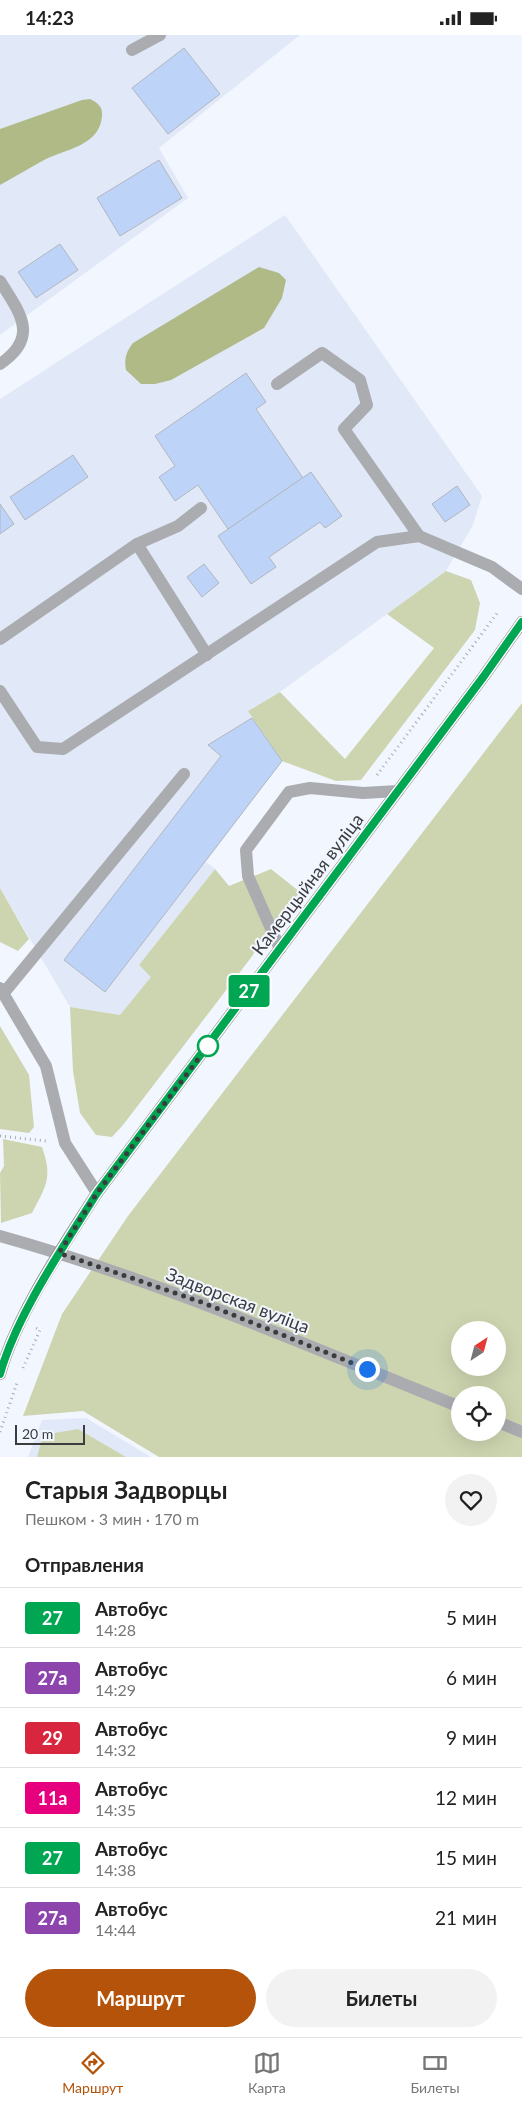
<!DOCTYPE html>
<html lang="ru">
<head>
<meta charset="utf-8">
<style>
  :root { --surface:#fff; --page:#f2f2f2; --text:#222; --muted:#767676; --line:#e0e0e0; --accent:#b45309 }
  body { margin:0; font-family:Lato,sans-serif; background:var(--page); color:var(--text); height:100vh; display:flex; flex-direction:column; font-size:19px; white-space:nowrap }
  * { box-sizing:border-box; margin:0 }
  p { font-size:16px; color:var(--muted) }
  .icon { flex:none; width:28px; height:28px; fill:none; stroke:currentColor; stroke-width:2; stroke-linecap:round; stroke-linejoin:round }
  .map { position:relative; height:1422px; overflow:hidden }
  .sheet { display:flex; flex-direction:column; background:var(--surface); flex:1 }
  .sheet>* { flex:none }
  .badge { padding:0 10px; border-radius:4px; font-size:18px; line-height:32px }
  .needle { width:32px; rotate:36deg }
  .controls { position:absolute; left:451px; top:1286px; display:grid; gap:10px }
  .controls a { display:grid; place-items:center; width:55px; height:55px; border-radius:50%; background:var(--surface); box-shadow:0 5px 20px #0002; font-size:25px }
  .scale { position:absolute; left:15px; bottom:12px; width:70px; box-sizing:border-box; padding-left:5px; border:2px solid #3a3c3f; border-top:0; font-size:14px; line-height:18px; white-space:nowrap; color:#3a3c3f; -webkit-text-stroke:4px #f2f6ff; paint-order:stroke }
  .you { position:absolute; width:25px; height:25px; margin:-12px; border:4px solid #fff; border-radius:50%; background:#1a73e8; box-shadow:0 0 0 8px #1a73e833 }
  .map>.badge { position:absolute; translate:-50% -50%; box-shadow:0 0 0 2px #fff }
  h2 { padding:0 25px; font-size:19px; line-height:45px }
  .round { display:grid; place-items:center; flex:none; width:52px; height:52px; border-radius:26px; background:var(--page) }
  .overview { display:flex; align-items:center; justify-content:space-between; height:85px; padding:0 25px }
  h1 { font-size:24px; font-weight:700; line-height:38px }
  .cta { display:flex; gap:10px; margin-top:auto; padding:10px 25px }
  .cta a { flex:1; height:58px; border-radius:30px; background:var(--accent); color:#fff; font-size:20px; font-weight:700; line-height:58px; text-align:center }
  .cta a+a { background:var(--page); color:var(--text) }
  ul { padding:0; list-style:none }
  li { display:flex; align-items:center; gap:15px; height:60px; padding:0 25px; border-top:1px solid var(--line) }
  li div { flex:1 }
  li b { display:block; font-size:19px }
  li em { font-style:normal }
  li .badge { min-width:55px; font-weight:700; text-align:center }
  .status { display:flex; justify-content:space-between; align-items:center; height:35px; padding:0 25px; background:var(--surface); direction:ltr }
  .status svg { height:14px; fill:currentColor }
  .tabs { display:flex; justify-content:space-around; align-items:center; height:70px; border-top:1px solid var(--line); background:var(--surface); font-size:14px; color:var(--muted) }
  .tabs a { display:grid; justify-items:center; gap:2px }
  .tabs .selected { color:var(--accent) }
  .map>svg:first-child { display:block }
  .built { fill:#e1e8f7 }
  .green { fill:#cdd5b0; fill-rule:evenodd }
  .water { fill:#afba86 }
  .building { fill:#bed3f8; stroke:#b1b6be }
  .lines { fill:none; stroke-linecap:round; stroke-linejoin:round }
  .path { stroke:#a7aab1; stroke-width:3; stroke-dasharray:1 4; stroke-linecap:butt }
  .service { stroke:#aaacb0; stroke-width:12 }
  .minor { stroke:#aaacb0; stroke-width:12 }
  .secondary { stroke:#85888d; stroke-width:12 }
  .line-casing { stroke:#fff; stroke-width:11 }
  .line { stroke:#00a651; stroke-width:8 }
  .walk { stroke:#3a3c3f; stroke-width:5; stroke-dasharray:0 9 }
  .stop-dot { fill:#fff; stroke:#00a651; stroke-width:2.5 }
  .labels { text-anchor:middle; dominant-baseline:central; stroke-width:4; stroke-linejoin:round; paint-order:stroke }
  .street-label { font-size:18px; fill:#3a3c3f; stroke:#f2f6ff }
</style>
</head>
<body>
<div class="status"><b>14:23</b><svg viewBox="0 0 49 12"><path d="M0 12V9h3v3zM5 12V6h3v6zM10 12V3h3v9zM15 12V0h3v12zM26 1h20v11H26zM47 4h2v5h-2z"/></svg></div>
<div class="map">
<svg width="522" height="1422" viewBox="0 0 522 1422">
  <rect width="100%" height="100%" fill="#f2f6ff"/>
  <g class="built">
    <path d="M0,0H300L159,113L188,163L0,300Z"/>
    <path d="M285,180L482,461L473,490L446,536L280,657L248,676L282,726L206,827L215,834L139,930L152,942L120,980L70,972L0,853V364Z"/>
    <path d="M86,1383L151,1422H28L42,1385Z"/>
  </g>
  <g class="green">
    <path d="M446,536L471,545L480,568L475,595L361,745L336,746L282,726L248,676L280,657L345,724L434,613L387,579Z"/>
    <path d="M522,668V1422H159L83,1376L23,1381L62,1279L128,1181ZM460,1295H498V1332H460ZM460,1360H498V1398H460Z"/>
    <path d="M215,834L229,851L271,834L300,857L260,905L253,920L123,1090L112,1102L96,1100L80,1078L73,1036L70,972L120,980L151,942L139,930Z"/>
    <path d="M0,853L29,904L18,916L0,907Z"/>
    <path d="M0,991L29,1040L34,1092L29,1098L0,1094Z"/>
    <path d="M3,1104L42,1112C53,1143 46,1151 32,1178L1,1188L0,1138L4,1131Z"/>
    <path d="M78,1394L126,1422H37L43,1400Z"/>
  </g>
  <g class="water">
    <path d="M90,64C98,68 103,72 102,81C100,111 65,114 44,125C29,133 15,142 0,150V94L82,65Z"/>
    <path d="M259,232L279,238L286,245L282,263L264,293L171,345L155,349H141L126,335C124,324 126,317 133,308Z"/>
  </g>
  <g class="building">
    <path d="M184,13L220,59L168,99L132,53Z"/>
    <path d="M159,125L182,163L120,201L97,163Z"/>
    <path d="M60,209L78,235L36,263L18,237Z"/>
    <path d="M246,338L266,367L256,374L303,443L228,494L198,450L175,466L159,442L175,431L155,401Z"/>
    <path d="M73,420L88,442L25,485L10,462Z"/>
    <path d="M311,437L342,481L325,493L320,487L269,522L276,532L251,549L218,501Z"/>
    <path d="M457,451L470,470L445,487L432,469Z"/>
    <path d="M0,469L14,489L0,499Z"/>
    <path d="M204,529L219,548L202,562L187,542Z"/>
    <path d="M252,683L282,726L105,957L64,925L221,721L208,710Z"/>
  </g>
  <g class="lines">
    <g class="path">
      <path d="M377,740L498,577"/>
      <path d="M0,1101L46,1106"/>
      <path d="M23,1333L40,1295L36,1293"/>
      <path d="M0,1397L17,1348"/>
    </g>
    <g class="service">
      <path d="M132,15L160,0"/>
      <path d="M0,246C20,278 40,302 0,329"/>
      <path d="M277,349L322,318L360,345L367,370L344,394L419,501"/>
      <path d="M137,509L207,620"/>
      <path d="M0,604L137,509L178,491L201,473"/>
      <path d="M0,656L37,712L63,714L377,507L419,501L492,532L522,554"/>
      <path d="M280,914L248,841L246,815L289,757L310,753L363,758L398,756"/>
      <path d="M0,953L46,1031L65,1108L97,1158"/>
      <path d="M3,959L184,739"/>
    </g>
    <g class="minor">
      <path d="M0,1201C158,1245 308,1311 460,1372"/>
      <path d="M498,1387L522,1397"/>
    </g>
    <path class="secondary" d="M0,1339C17,1279 63,1211 97,1158L484,641L522,587"/>
  </g>
  <g class="lines">
    <g class="line-casing">
      <path id="line" d="M0,1339C17,1279 64,1211 97,1158L484,641L522,587"/>
    </g>
    <use href="#line" class="line"/>
    <path class="walk" d="M208,1011L97,1158L59,1218L201,1267L367,1334"/>
  </g>
  <circle class="stop-dot" cx="208" cy="1011" r="10"/>
  <g class="labels">
    <g class="street-label">
      <text transform="translate(307 849) rotate(-53)">Камерцыйная вуліца</text>
      <text transform="translate(238 1265) rotate(21)">Задворская вуліца</text>
    </g>
  </g>
</svg>
<div class="controls">
<a><svg class="needle" viewBox="-14 -14 28 28"><path d="M0-13l5 13h-10z" fill="#e53935"/><path d="M0 13l5-13h-10z" fill="#767676"/></svg></a>
<a><svg class="icon" aria-label="locate" viewBox="0 0 24 24"><circle cx="12" cy="12" r="6"/><path d="M12 2v4M12 18v4M2 12h4M18 12h4"/></svg></a>
</div>
<div class="scale">20 m</div>
<div class="you" style="left:367px;top:1334px"></div>
<b class="badge" style="left:249px;top:956px;background:#00a651;color:#fff">27</b>
</div>
<section class="sheet">
<div class="overview"><div><h1>Старыя Задворцы</h1><p>Пешком · 3 мин · 170 m</p></div><a class="round"><svg class="icon" aria-label="heart" viewBox="0 0 24 24"><path d="M12 20l-8-8c-3-5 5-10 8-4 3-6 11-1 8 4z"/></svg></a></div>
<h2>Отправления</h2>
<ul>
<li><span class="badge" style="background:#00a651;color:#fff">27</span><div><b>Автобус</b><p>14:28</p></div><em>5 мин</em></li>
<li><span class="badge" style="background:#8e44ad;color:#fff">27а</span><div><b>Автобус</b><p>14:29</p></div><em>6 мин</em></li>
<li><span class="badge" style="background:#d7263d;color:#fff">29</span><div><b>Автобус</b><p>14:32</p></div><em>9 мин</em></li>
<li><span class="badge" style="background:#e6007e;color:#fff">11а</span><div><b>Автобус</b><p>14:35</p></div><em>12 мин</em></li>
<li><span class="badge" style="background:#00a651;color:#fff">27</span><div><b>Автобус</b><p>14:38</p></div><em>15 мин</em></li>
<li><span class="badge" style="background:#8e44ad;color:#fff">27а</span><div><b>Автобус</b><p>14:44</p></div><em>21 мин</em></li>
</ul>
<div class="cta"><a>Маршрут</a><a>Билеты</a></div>
</section>
<nav class="tabs">
<a class="selected"><svg class="icon" aria-label="directions" viewBox="0 0 24 24"><path d="M12 3l9 9-9 9-9-9zM9 14v-3h6M13 9l2 2-2 2"/></svg>Маршрут</a>
<a><svg class="icon" aria-label="map" viewBox="0 0 24 24"><path d="M3 6l6-2 6 2 6-2v14l-6 2-6-2-6 2zM9 4v14M15 6v14"/></svg>Карта</a>
<a><svg class="icon" aria-label="tickets" viewBox="0 0 24 24"><path d="M3 7h18v10H3zM15 7v10"/></svg>Билеты</a>
</nav>
</body>
</html>
